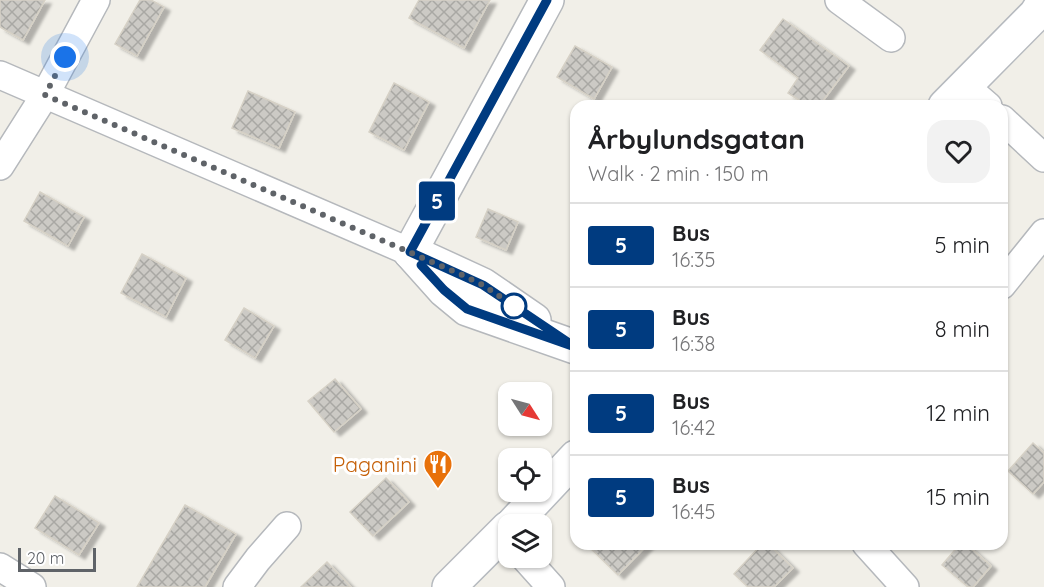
<!DOCTYPE html>
<html lang="en">
<head>
<meta charset="utf-8">
<style>
  :root { --surface:#fff; --page:#f2f2f2; --text:#202124; --muted:#757577; --line:#e0e0e0 }
  body { margin:0; font-family:Quicksand,sans-serif; background:var(--page); color:var(--text); height:100vh; display:flex; flex-direction:column; font-size:22px; white-space:nowrap }
  * { box-sizing:border-box; margin:0 }
  p { font-size:20px; color:var(--muted) }
  .icon { flex:none; width:33px; height:33px; fill:none; stroke:currentColor; stroke-width:2; stroke-linecap:round; stroke-linejoin:round }
  .map { position:relative; flex:1; overflow:hidden }
  .sheet { position:absolute; left:570px; top:100px; width:438px; height:450px; display:flex; flex-direction:column; background:var(--surface); border-radius:18px; box-shadow:0 2px 4px #0004 }
  .sheet>* { flex:none }
  .badge { padding:0 12px; border-radius:4px; font-size:21px; line-height:39px }
  .needle { width:39px; rotate:126deg }
  .fabs { position:absolute; left:498px; top:382px; display:grid; gap:12px }
  .fabs a { display:grid; place-items:center; width:54px; height:54px; border-radius:12px; background:var(--surface); box-shadow:0 2px 4px #0004; font-size:30px }
  .scale { position:absolute; left:18px; bottom:15px; width:78px; box-sizing:border-box; padding-left:6px; border:3px solid #5f6368; border-top:0; font-size:16px; line-height:21px; white-space:nowrap; color:#5f6368; -webkit-text-stroke:4px #fff; paint-order:stroke }
  .you { position:absolute; width:30px; height:30px; margin:-15px; border:4px solid #fff; border-radius:50%; background:#1a73e8; box-shadow:0 0 0 9px #1a73e833 }
  .map>.badge { position:absolute; translate:-50% -50%; box-shadow:0 0 0 3px #fff }
  .round { display:grid; place-items:center; flex:none; width:63px; height:63px; border-radius:18px; background:var(--page) }
  .headline { display:flex; align-items:center; justify-content:space-between; height:102px; padding:0 18px }
  h1 { font-size:28px; font-weight:700; line-height:45px }
  ul { padding:0; list-style:none }
  li { display:flex; align-items:center; gap:18px; height:84px; padding:0 18px; border-top:2px solid var(--line) }
  li div { flex:1 }
  li b { display:block; font-size:22px }
  li em { font-style:normal }
  li .badge { min-width:66px; font-weight:700; text-align:center }
  .map>svg:first-child { display:block }
  .building { fill:url(#building-cross-hatch); stroke:#d6d1c6; stroke-width:1.5; filter:url(#shadow) }
  .lines { fill:none; stroke-linecap:round; stroke-linejoin:round }
  .minor-casing { stroke:#b5b8bc; stroke-width:30 }
  .tertiary-casing { stroke:#b5b8bc; stroke-width:36 }
  .secondary-casing { stroke:#b6babf; stroke-width:36 }
  .minor { stroke:#fff; stroke-width:27 }
  .tertiary { stroke:#fff; stroke-width:33 }
  .secondary { stroke:#fff; stroke-width:33 }
  .line-casing { stroke:#fff; stroke-width:14 }
  .line { stroke:#003b80; stroke-width:9 }
  .walk { stroke:#5f6368; stroke-width:6; stroke-dasharray:0 10.8 }
  .stop-dot { fill:#fff; stroke:#003b80; stroke-width:3 }
  .labels { text-anchor:middle; dominant-baseline:central; stroke-width:6; stroke-linejoin:round; paint-order:stroke }
  .food-label { font-size:21px; fill:#c56008; stroke:#fff; text-anchor:end }
</style>
</head>
<body>
<div class="map">
<svg width="1044" height="587" viewBox="0 0 1044 587">
  <defs>
    <pattern id="building-cross-hatch" width="8" height="8" patternUnits="userSpaceOnUse" patternTransform="scale(1.5)"><rect width="8" height="8" fill="#cccac5"/><path d="M0 0l8 8M0 8l8-8" fill="none" stroke="#a9a8a4"/></pattern>
    <filter id="shadow"><feDropShadow dx="6" dy="4" stdDeviation="1.5" flood-color="#0004"/></filter>
  </defs>
  <rect width="100%" height="100%" fill="#f1efe8"/>
  <g class="building">
    <path d="M0,0H45L23,40L0,27Z"/>
    <path d="M140,0H151L164,7L137,56L115,44Z"/>
    <path d="M419,0H490L464,48L409,18Z"/>
    <path d="M783,19L849,66L819,106H808L788,93L798,78L760,50Z"/>
    <path d="M575,46L612,67L594,99L557,77Z"/>
    <path d="M394,83L429,102L404,150L369,132Z"/>
    <path d="M248,91L295,112L279,148L232,128Z"/>
    <path d="M40,192L84,217L68,246L24,221Z"/>
    <path d="M488,209L518,222L506,250L476,237Z"/>
    <path d="M142,254L186,278L166,317L121,293Z"/>
    <path d="M244,308L274,326L255,358L225,340Z"/>
    <path d="M335,379L361,409L334,432L308,401Z"/>
    <path d="M1033,443L1044,453V482L1033,494L1008,471Z"/>
    <path d="M386,478L409,502L373,536L350,512Z"/>
    <path d="M55,496L99,523L79,555L35,528Z"/>
    <path d="M185,505L236,534L205,587H137Z"/>
    <path d="M586,544H648L618,575Z"/>
    <path d="M762,544H768L793,568L774,587H748L734,574Z"/>
    <path d="M960,544H966L991,566L973,587H968L942,565Z"/>
    <path d="M327,562L351,587H301Z"/>
  </g>
  <g class="lines">
    <g class="minor-casing">
      <g id="minor">
        <path d="M839,0L891,38"/>
        <path d="M0,75L410,252"/>
        <path d="M966,87L988,106"/>
        <path d="M1002,119L1044,158"/>
        <path d="M0,166L45,95L96,0"/>
        <path d="M1002,285L1044,233"/>
        <path d="M866,544L905,587"/>
        <path d="M525,558L551,587"/>
        <path d="M0,567L32,587"/>
        <path d="M237,587L258,559L287,526"/>
      </g>
    </g>
    <g class="tertiary-casing">
      <g id="tertiary">
        <path d="M410,252L547,0"/>
        <path d="M410,252L444,290L467,309L575,347"/>
        <path d="M420,256L483,285L534,320"/>
      </g>
    </g>
    <g class="secondary-casing">
      <g id="secondary">
        <path d="M945,106L1036,14L1044,1"/>
        <path d="M512,525L576,457"/>
        <path d="M449,587L508,528"/>
      </g>
    </g>
    <use href="#minor" class="minor"/>
    <use href="#tertiary" class="tertiary"/>
    <use href="#secondary" class="secondary"/>
  </g>
  <g class="lines">
    <g class="line-casing">
      <path id="line" d="M421,265L444,290L467,309L575,347L483,285L410,252L547,0"/>
    </g>
    <use href="#line" class="line"/>
    <path class="walk" d="M65,57L45,95L460,274L483,285L520,310L514,306"/>
  </g>
  <defs>
    <g id="restaurant-pin" transform="scale(1.5)"><path d="M0 17L-7.5 6A9.5 9.5 0 1 1 7.5 6Z" fill="#e8710a" stroke="#fff"/><path d="M-5-6h1v4h1v-4h1v4h1v-4h1v5L-1.5 .5V6h-2V.5L-5-1ZM5-6V6H3V1.5H1.5Q1.5-4 5-6Z" fill="#fff"/></g>
  </defs>
  <g fill-rule="evenodd">
    <use href="#restaurant-pin" x="438" y="464"/>
  </g>
  <circle class="stop-dot" cx="514" cy="306" r="12"/>
  <g class="labels">
    <g class="food-label">
      <text x="417" y="464">Paganini</text>
    </g>
  </g>
</svg>
<div class="fabs">
<a><svg class="needle" viewBox="-14 -14 28 28"><path d="M0-13l5 13h-10z" fill="#e53935"/><path d="M0 13l5-13h-10z" fill="#757577"/></svg></a>
<a><svg class="icon" aria-label="locate" viewBox="0 0 24 24"><circle cx="12" cy="12" r="6"/><path d="M12 2v4M12 18v4M2 12h4M18 12h4"/></svg></a>
<a><svg class="icon" aria-label="layers" viewBox="0 0 24 24"><path d="M12 4l9 5-9 5-9-5zM3 14l9 5 9-5"/></svg></a>
</div>
<div class="scale">20 m</div>
<div class="you" style="left:65px;top:57px"></div>
<b class="badge" style="left:437px;top:201px;background:#003b80;color:#fff">5</b>
<section class="sheet">
<div class="headline"><div><h1>Årbylundsgatan</h1><p>Walk · 2 min · 150 m</p></div><a class="round"><svg class="icon" aria-label="heart" viewBox="0 0 24 24"><path d="M12 20l-8-8c-3-5 5-10 8-4 3-6 11-1 8 4z"/></svg></a></div>
<ul>
<li><span class="badge" style="background:#003b80;color:#fff">5</span><div><b>Bus</b><p>16:35</p></div><em>5 min</em></li>
<li><span class="badge" style="background:#003b80;color:#fff">5</span><div><b>Bus</b><p>16:38</p></div><em>8 min</em></li>
<li><span class="badge" style="background:#003b80;color:#fff">5</span><div><b>Bus</b><p>16:42</p></div><em>12 min</em></li>
<li><span class="badge" style="background:#003b80;color:#fff">5</span><div><b>Bus</b><p>16:45</p></div><em>15 min</em></li>
</ul>
</section>
</div>
</body>
</html>
